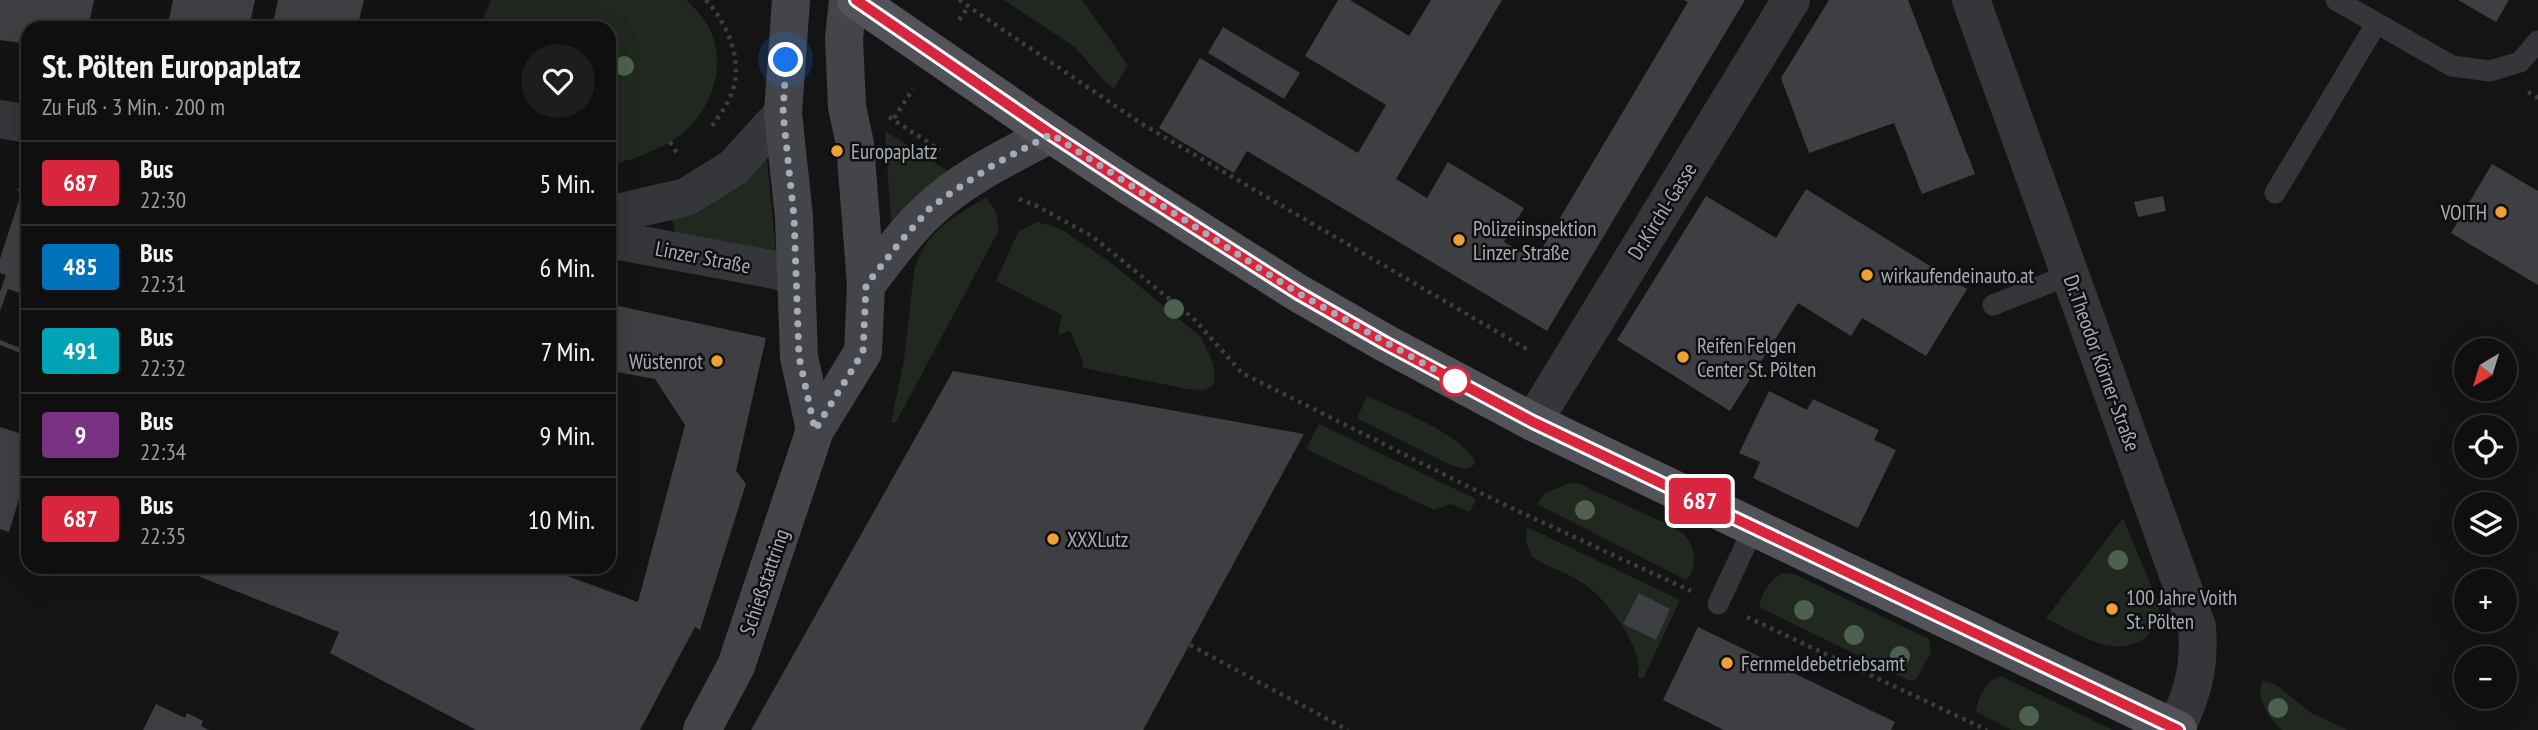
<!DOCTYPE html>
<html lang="de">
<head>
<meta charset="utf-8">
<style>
  :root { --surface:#0f0f10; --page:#1d1d1e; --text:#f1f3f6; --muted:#9b9c9f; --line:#2f2f30 }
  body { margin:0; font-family:"PT Sans Narrow",sans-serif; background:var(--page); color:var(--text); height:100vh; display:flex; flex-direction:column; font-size:26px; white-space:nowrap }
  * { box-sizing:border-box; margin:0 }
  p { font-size:23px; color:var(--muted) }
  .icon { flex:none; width:38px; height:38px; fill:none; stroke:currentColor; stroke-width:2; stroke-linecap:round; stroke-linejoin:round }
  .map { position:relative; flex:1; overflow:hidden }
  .details { position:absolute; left:21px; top:21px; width:595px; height:553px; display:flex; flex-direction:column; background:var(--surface); border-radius:21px; box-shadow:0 7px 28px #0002,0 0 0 2px var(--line) }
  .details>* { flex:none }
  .badge { padding:0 14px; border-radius:5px; font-size:24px; line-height:46px }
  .needle { width:46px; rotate:218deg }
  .controls { position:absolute; left:2454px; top:338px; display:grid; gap:14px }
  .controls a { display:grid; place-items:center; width:63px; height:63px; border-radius:50%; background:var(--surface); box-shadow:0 7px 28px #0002,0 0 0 2px var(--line); font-size:35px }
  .you { position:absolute; width:35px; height:35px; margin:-18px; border:5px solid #fff; border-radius:50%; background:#1a73e8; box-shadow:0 0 0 10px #1a73e833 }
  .map>.badge { position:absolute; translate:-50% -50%; box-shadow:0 0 0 4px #fff }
  .round { display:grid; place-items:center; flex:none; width:74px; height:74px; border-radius:37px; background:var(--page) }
  .head { display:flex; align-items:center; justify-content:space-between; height:119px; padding:0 21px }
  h1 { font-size:33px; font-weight:800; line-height:52px }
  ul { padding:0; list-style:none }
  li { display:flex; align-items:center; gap:21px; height:84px; padding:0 21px; border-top:2px solid var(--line) }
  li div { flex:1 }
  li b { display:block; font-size:26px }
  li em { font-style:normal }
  li .badge { min-width:77px; font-weight:700; text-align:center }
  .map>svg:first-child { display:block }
  .green { fill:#202820 }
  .building { fill:#3e3f42 }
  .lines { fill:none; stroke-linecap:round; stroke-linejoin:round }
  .path { stroke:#3b3d41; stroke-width:4.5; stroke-dasharray:3.5 5; stroke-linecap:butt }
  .lane { stroke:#35363a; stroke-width:21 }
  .street { stroke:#35363a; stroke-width:38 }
  .secondary { stroke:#43454a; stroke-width:38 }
  .primary { stroke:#515359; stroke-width:38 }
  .tree { fill:#4e614e }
  .line-casing { stroke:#fff; stroke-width:16 }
  .line { stroke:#d7263d; stroke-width:10 }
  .walk { stroke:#a5acb5; stroke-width:7; stroke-dasharray:0 12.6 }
  .poi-dot { fill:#eea032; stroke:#0f0f10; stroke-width:2.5 }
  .stop-dot { fill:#fff; stroke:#d7263d; stroke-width:3.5 }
  .labels { text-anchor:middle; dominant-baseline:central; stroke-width:5; stroke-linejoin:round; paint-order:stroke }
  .poi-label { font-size:21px; fill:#a5acb5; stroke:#0f0f10; text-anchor:start }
  .street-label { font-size:21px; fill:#a5acb5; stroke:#0f0f10 }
</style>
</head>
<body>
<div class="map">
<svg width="2538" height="730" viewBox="0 0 2538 730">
  <rect width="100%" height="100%" fill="#141415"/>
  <g class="green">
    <path d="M491,0H686C696,9 707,21 712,34C728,74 705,122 670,142C651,153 629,160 609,166V28H480Z"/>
    <path d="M1004,0H1082L1128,65L1114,89L1106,83L1075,47Z"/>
    <path d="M885,131L956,176L891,224Z"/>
    <path d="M767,159L776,255L677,239L672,219Z"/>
    <path d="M986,197L996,212L999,230L896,422L891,423L904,360L914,271C925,231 953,218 986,197Z"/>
    <path d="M1037,222L1059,228L1110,262L1201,337L1213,363L1215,381L1212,386L1204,390L1187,389L1083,368V362L1070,331L1058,335L1062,315L996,281L1018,232Z"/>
    <path d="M1367,396C1401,412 1455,430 1475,461V464L1467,469L1453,466L1357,418Z"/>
    <path d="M1319,424L1476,499L1470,512L1451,504L1434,510L1306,449Z"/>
    <path d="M1569,483L1580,484C1601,494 1623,504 1645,514C1658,520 1673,525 1684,535C1696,546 1698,569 1686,580L1682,578L1537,504L1544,494Z"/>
    <path d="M2123,518L2157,600C2160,614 2159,625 2148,635C2118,663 2077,633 2046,618Z"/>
    <path d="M1527,527L1680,600L1643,679L1638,677C1645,648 1605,596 1581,582C1566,572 1548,567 1532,557L1526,541Z"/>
    <path d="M1783,573L1794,574L1929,639L1931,652L1917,678L1913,681L1908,680L1759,607C1762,593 1769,580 1783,573Z"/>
    <path d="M2001,676L2113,730H2012L1976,712C1977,698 1987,679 2001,676Z"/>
    <path d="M2263,681L2275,684L2311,713L2348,730H2283C2270,721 2254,696 2263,681Z"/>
  </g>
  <g class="building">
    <path d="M0,0H94L88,28H28V44L0,40Z"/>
    <path d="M173,0H255L249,28H167Z"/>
    <path d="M278,0H364L357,28H272Z"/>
    <path d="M1338,0H1350L1409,36L1431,0H1502L1396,179L1427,198L1448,162L1524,208L1504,242L1535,260L1688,2L1684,0H1745L1547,331L1247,151L1234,173L1159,128L1200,58L1358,153L1386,105L1305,56Z"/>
    <path d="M1829,0H1908L1975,174L1922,194L1894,123L1809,153L1781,78Z"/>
    <path d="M2458,0H2509L2496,22Z"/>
    <path d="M1223,27L1300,73L1284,99L1208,53Z"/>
    <path d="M2492,164L2538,191V285L2451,233Z"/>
    <path d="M28,185V296L8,289L0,311V292L6,275L0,273V259L21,194L17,189Z"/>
    <path d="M1806,189L1967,289L1926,356L1862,318L1851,336L1798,303L1730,411L1617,340L1706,196L1776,238Z"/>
    <path d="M2163,196L2166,211L2138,217L2134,202Z"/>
    <path d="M609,304L766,338L736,471L746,484L700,630L695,627L640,730H476L330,653L339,632L175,567H543L638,602L685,425L655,379L612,371L609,380Z"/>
    <path d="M0,340L28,351V356L0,345Z"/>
    <path d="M953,371L1304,434L1143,730H751Z"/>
    <path d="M1769,391L1807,410L1813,399L1879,430L1874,440L1896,450L1858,528L1753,478L1760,462L1739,453Z"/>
    <path d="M0,427L28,436L23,455L28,457V469L9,532L0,529Z"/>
    <path d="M1639,593L1670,609L1656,640L1623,624Z"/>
    <path d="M1698,627L1895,722L1891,730H1724L1663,700Z"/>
    <path d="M156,704L185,718L187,713L203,721L201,726L209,730H143Z"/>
  </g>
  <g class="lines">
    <g class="path">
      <path d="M706,0C727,23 744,61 732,92C728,104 719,116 712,126"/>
      <path d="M959,0L1142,124L1530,351"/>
      <path d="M959,20L968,7"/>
      <path d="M2528,92L2538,98"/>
      <path d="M889,117L940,150"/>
      <path d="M894,118L913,89"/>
      <path d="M670,142L678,155"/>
      <path d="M1019,199L1035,205L1092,236L1193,318L1242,373L1505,505L1691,591"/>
      <path d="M1747,617L1987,730"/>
      <path d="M1190,645L1348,730"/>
    </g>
    <g class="lane">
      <path d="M2336,0L2452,66L2490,71L2520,62L2538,41"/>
      <path d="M2275,193L2376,24"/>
      <path d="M1993,305L2069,275"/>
      <path d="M1718,604L1754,527"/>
    </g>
    <g class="street">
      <path d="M1971,0L2197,627C2200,669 2193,691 2176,729"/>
      <path d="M0,119L28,124"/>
      <path d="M609,215L686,197L733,168L783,113"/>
      <path d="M609,239L775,270L797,277"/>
      <path d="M1533,422L1791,0"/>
    </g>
    <g class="secondary">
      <path d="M791,0L783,113L794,217L799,357L815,430"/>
      <path d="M866,285C886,260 904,233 928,211C962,178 1009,156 1051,134"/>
      <path d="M702,730L736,666L815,430L863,352L866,285L855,144L847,107L844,38L848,0"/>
    </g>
    <path class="primary" d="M856,0L1051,134L1123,182L1298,293L1385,343L1533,422L2178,730"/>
  </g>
  <g class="tree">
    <circle cx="624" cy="66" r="10"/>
    <circle cx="1174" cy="309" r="10"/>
    <circle cx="1585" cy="510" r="10"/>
    <circle cx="2118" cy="560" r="10"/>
    <circle cx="1804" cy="610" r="10"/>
    <circle cx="1854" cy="635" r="10"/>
    <circle cx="1900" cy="656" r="10"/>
    <circle cx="2278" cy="708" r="10"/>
    <circle cx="2029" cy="716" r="10"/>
  </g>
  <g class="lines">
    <g class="line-casing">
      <path id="line" d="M856,0L1051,134L1124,182L1298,293L1385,343L1533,422L2178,730"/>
    </g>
    <use href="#line" class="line"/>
    <path class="walk" d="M786,60L783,113L794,217L799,357L815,430L863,352L866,285L901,241L930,208L955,190L995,164L1051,134L1298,293L1455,381"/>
  </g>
  <g class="poi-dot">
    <circle cx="837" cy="151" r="7"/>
    <circle cx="2501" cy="212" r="7"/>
    <circle cx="1459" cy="240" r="7"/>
    <circle cx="1867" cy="275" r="7"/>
    <circle cx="1683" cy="357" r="7"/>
    <circle cx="717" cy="361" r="7"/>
    <circle cx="1053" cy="539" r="7"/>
    <circle cx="2112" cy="609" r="7"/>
    <circle cx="1727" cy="663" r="7"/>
  </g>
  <circle class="stop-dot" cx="1455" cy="381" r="14"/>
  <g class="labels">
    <g class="poi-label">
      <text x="851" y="151">Europaplatz</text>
      <text x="2487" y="212" text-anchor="end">VOITH</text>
      <text x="1473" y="228">Polizeiinspektion<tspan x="1473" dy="24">Linzer Straße</tspan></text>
      <text x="1881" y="275">wirkaufendeinauto.at</text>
      <text x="1697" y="345">Reifen Felgen<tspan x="1697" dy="24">Center St. Pölten</tspan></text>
      <text x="703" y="361" text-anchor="end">Wüstenrot</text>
      <text x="1067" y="539">XXXLutz</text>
      <text x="2126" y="597">100 Jahre Voith<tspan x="2126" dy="24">St. Pölten</tspan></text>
      <text x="1741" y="663">Fernmeldebetriebsamt</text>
    </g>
    <g class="street-label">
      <text transform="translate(1662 211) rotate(-58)">Dr.Kirchl-Gasse</text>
      <text transform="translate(703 257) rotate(11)">Linzer Straße</text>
      <text transform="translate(2102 363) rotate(70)">Dr.Theodor Körner-Straße</text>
      <text transform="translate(764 582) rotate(-71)">Schießstattring</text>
    </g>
  </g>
</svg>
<div class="controls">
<a><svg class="needle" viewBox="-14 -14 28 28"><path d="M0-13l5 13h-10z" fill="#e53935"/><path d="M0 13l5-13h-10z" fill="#9b9c9f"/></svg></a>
<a><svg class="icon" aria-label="locate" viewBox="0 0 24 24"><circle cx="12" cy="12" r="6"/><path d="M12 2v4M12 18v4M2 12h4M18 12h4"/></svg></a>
<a><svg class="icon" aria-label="layers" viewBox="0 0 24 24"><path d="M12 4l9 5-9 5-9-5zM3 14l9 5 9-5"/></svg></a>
<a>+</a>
<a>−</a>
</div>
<div class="you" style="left:786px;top:60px"></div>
<b class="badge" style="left:1700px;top:501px;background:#d7263d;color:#fff">687</b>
<section class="details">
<div class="head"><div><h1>St. Pölten Europaplatz</h1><p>Zu Fuß · 3 Min. · 200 m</p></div><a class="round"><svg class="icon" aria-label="heart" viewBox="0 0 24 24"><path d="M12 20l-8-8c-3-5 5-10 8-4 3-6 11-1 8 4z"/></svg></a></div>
<ul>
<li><span class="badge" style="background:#d7263d;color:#fff">687</span><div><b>Bus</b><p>22:30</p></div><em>5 Min.</em></li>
<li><span class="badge" style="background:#0072bc;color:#fff">485</span><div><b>Bus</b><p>22:31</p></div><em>6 Min.</em></li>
<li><span class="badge" style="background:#00a3b4;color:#fff">491</span><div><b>Bus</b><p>22:32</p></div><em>7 Min.</em></li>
<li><span class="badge" style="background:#793182;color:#fff">9</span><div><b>Bus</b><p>22:34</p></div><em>9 Min.</em></li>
<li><span class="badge" style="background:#d7263d;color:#fff">687</span><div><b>Bus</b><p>22:35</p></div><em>10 Min.</em></li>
</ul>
</section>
</div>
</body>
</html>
